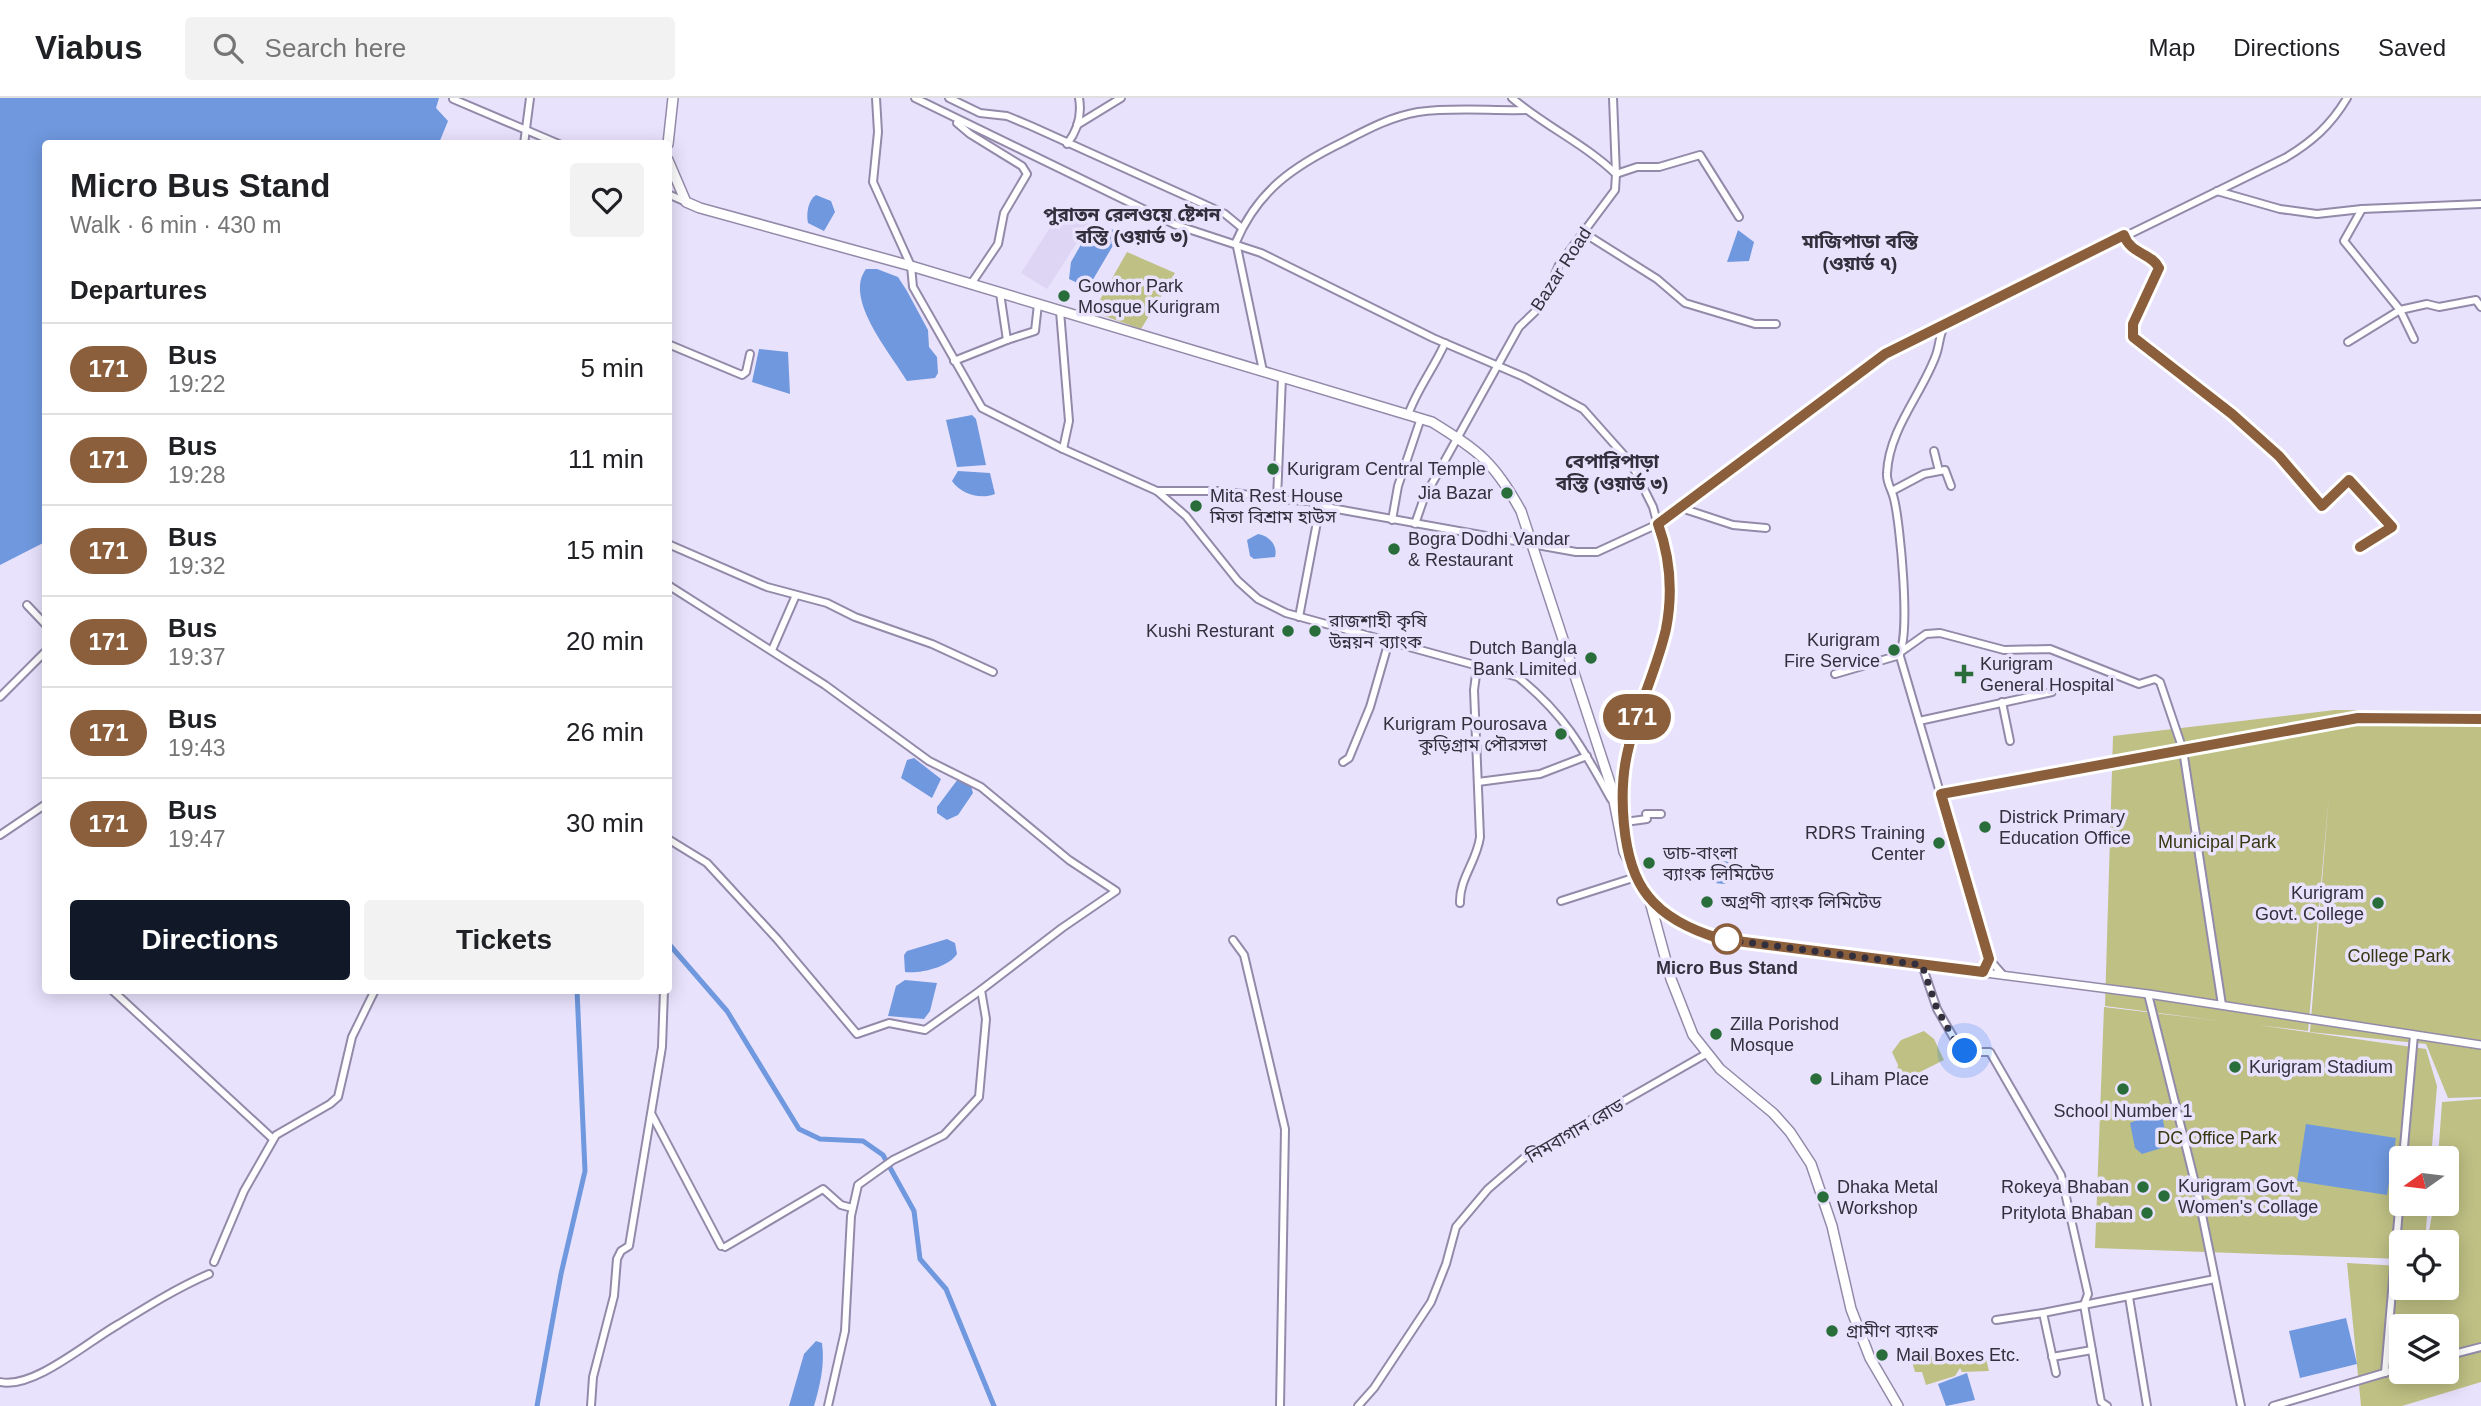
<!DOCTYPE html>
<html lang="en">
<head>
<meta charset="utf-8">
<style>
  :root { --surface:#fff; --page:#f2f2f2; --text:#202124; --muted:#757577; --line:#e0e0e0; --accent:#111827 }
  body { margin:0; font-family:Arial,"Noto Sans Bengali",sans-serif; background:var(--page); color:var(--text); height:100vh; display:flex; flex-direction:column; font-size:26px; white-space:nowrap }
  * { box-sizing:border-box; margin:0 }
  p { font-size:23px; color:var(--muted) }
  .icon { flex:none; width:38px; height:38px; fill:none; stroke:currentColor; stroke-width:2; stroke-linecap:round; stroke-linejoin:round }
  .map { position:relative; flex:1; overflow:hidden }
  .details { position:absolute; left:42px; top:42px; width:630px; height:854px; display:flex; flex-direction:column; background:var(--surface); border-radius:7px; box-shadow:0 4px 18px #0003 }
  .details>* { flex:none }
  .badge { padding:0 14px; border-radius:23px; font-size:24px; line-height:46px }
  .needle { width:46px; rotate:256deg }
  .controls { position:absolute; left:2389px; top:1048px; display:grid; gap:14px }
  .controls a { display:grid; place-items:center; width:70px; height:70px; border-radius:7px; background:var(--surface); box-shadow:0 4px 18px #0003; font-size:35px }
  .you { position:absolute; width:35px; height:35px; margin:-18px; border:5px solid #fff; border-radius:50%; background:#1a73e8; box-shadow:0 0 0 10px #1a73e833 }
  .map>.badge { position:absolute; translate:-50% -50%; box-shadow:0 0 0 4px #fff }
  h2 { padding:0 28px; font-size:26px; line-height:63px }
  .round { display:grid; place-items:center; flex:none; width:74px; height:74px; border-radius:7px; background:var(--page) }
  .overview { display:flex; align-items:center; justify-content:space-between; height:119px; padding:0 28px }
  h1 { font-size:33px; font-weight:700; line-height:52px }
  .action { display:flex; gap:14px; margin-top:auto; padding:14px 28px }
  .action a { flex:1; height:80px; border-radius:7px; background:var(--accent); color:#fff; font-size:28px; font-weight:700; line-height:80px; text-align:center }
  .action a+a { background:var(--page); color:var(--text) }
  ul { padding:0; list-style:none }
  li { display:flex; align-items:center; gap:21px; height:91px; padding:0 28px; border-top:2px solid var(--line) }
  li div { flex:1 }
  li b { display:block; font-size:26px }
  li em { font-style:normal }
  li .badge { min-width:77px; font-weight:700; text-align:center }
  header { display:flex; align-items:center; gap:42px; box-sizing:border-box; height:98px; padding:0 35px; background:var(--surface); border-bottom:2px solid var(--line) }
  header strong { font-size:33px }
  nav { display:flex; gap:38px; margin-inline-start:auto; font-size:24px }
  .search { width:490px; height:63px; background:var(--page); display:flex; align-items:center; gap:18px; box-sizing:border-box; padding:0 24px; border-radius:7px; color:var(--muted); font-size:26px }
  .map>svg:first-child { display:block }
  .built { fill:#ded5f5 }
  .green { fill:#bec084; fill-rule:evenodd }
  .water { fill:#6f98de }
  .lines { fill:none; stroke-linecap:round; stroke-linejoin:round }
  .canal { stroke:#6f98de; stroke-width:5 }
  .minor-casing { stroke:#938aa9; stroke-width:10 }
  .major-casing { stroke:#938aa9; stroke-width:10 }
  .highway-casing { stroke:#938aa9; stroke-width:12 }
  .minor { stroke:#fff; stroke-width:6 }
  .major { stroke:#fff; stroke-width:7 }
  .highway { stroke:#fff; stroke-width:9 }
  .line-casing { stroke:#fff; stroke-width:16 }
  .line { stroke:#8b5e3c; stroke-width:10 }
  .walk { stroke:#332f3c; stroke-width:7; stroke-dasharray:0 12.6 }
  .poi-dot { fill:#296e3a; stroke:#e9e2fd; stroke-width:2.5 }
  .stop-dot { fill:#fff; stroke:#8b5e3c; stroke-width:3.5 }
  .labels { text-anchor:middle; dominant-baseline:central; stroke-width:7; stroke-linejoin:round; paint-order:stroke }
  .street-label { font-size:18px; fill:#332f3c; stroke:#e9e2fd }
  .poi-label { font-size:18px; fill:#332f3c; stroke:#e9e2fd; text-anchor:start }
  .park-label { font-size:18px; fill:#373811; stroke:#e9e2fd }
  .stop-label { font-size:18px; font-weight:bold; fill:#332f3c; stroke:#e9e2fd }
  .neighbourhood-label { font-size:19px; font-weight:bold; fill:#332f3c; stroke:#e9e2fd }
</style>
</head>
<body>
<header>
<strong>Viabus</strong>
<div class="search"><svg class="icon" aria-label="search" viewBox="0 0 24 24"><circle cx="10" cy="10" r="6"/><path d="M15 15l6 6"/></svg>Search here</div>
<nav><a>Map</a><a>Directions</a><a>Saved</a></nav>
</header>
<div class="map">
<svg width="2481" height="1308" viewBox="0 0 2481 1308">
  <rect width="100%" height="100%" fill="#e9e2fd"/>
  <path class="built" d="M1063,109L1089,126L1047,191L1021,175Z"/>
  <g class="green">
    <path d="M1127,154L1175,175L1141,231L1093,214Z"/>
    <path d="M2335,612L2481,613V999L2448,1000L2426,946L2310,934L2329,696L2308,933L2258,927L2426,951L2437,988L2431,1060H2401V1106H2428L2425,1144H2401V1161L2095,1150L2104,909L2221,923L2105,908L2113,638Z"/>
    <path d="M1924,933L1934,941L1944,962L1912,978L1897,973L1898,967L1892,954L1901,942Z"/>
    <path d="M2481,1001V1284L2402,1308H2361L2347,1165L2401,1168V1190H2446V1144H2427L2434,1106H2446V1060H2438L2442,1004ZM2401,1228H2446V1274H2401Z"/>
    <path d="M1980,1250V1260L1986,1261L1989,1273L1962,1274L1960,1270L1955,1278L1926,1287L1922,1274H1915L1912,1264L1931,1258L1934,1261L1962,1257Z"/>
  </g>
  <g class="water">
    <path d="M0,0H439L436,10L448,23L439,45L46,46L45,444L0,467Z"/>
    <path d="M816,97L831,103L835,114L824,133L808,125C806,116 808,102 816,97Z"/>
    <path d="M1099,126L1116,133L1118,139L1088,190L1069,181L1071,164L1091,129Z"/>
    <path d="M1738,132L1754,144L1749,163L1727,164Z"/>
    <path d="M866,171H877L898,179L907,193L928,232L929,249L937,259L938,275L935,280L907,283C892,257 843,201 866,171Z"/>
    <path d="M759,251L788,254L790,296L752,284Z"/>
    <path d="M972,317L976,321L986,367L957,369L946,322Z"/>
    <path d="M958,373L990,375L995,396C980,402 961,396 952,383Z"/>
    <path d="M1258,436C1270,438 1278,448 1275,459L1254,461L1250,458L1247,442Z"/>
    <path d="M914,660L941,681L932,700L901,680L907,662Z"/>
    <path d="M958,681L971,688L973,695L958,717L947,722L937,715V709Z"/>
    <path d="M1735,763L1741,766L1744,779L1724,786L1715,785L1709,768L1715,764Z"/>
    <path d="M947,841L955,845L957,856C949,869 920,876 905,874L904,857L907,853Z"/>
    <path d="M905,882L937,885L930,913L924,921L888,918L896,888Z"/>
    <path d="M2161,1012L2168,1048L2142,1056L2135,1050L2130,1025Z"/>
    <path d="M2306,1026L2396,1040L2387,1097L2297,1083Z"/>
    <path d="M2346,1220L2357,1266L2300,1280L2289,1233Z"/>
    <path d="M816,1243L822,1245C825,1267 820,1287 814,1308H789L804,1256Z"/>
    <path d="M1967,1275L1975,1302L1946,1308L1938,1286Z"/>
  </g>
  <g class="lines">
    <g class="canal">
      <path d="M668,845L727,913L799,1031L820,1041L863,1043L883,1057L914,1113L920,1161L946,1191L994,1308"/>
      <path d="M537,1308L561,1176L585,1073L577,892"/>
    </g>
    <g class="minor-casing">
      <g id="minor">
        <path d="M876,0L878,34L873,84L911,168L913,189L982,310L1063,351L1157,393L1186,418L1238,483L1258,501L1286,515L1518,579C1565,617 1582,649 1611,701"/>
        <path d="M915,0L1176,127L1261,155L1433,240L1524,279L1583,311L1631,365L1653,409L1669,468L1666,529L1628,651L1621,706L1636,779L1561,803"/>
        <path d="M949,0L980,15L1007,18L1031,28L1197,103L1225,116L1242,130"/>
        <path d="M1613,0L1616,76L1637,69H1659L1700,57L1739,119"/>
        <path d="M453,1L559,46"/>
        <path d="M957,25L970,36L1022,68L1027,76L1004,115L998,146L971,186"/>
        <path d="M1077,27L1121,0"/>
        <path d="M524,46L530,0"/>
        <path d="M1067,46C1078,32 1082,17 1079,0"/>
        <path d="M2217,93L2280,111L2317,116L2362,111L2481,106"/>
        <path d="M668,96L686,104"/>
        <path d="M2362,111L2344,143L2400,212L2427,206L2439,209L2476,202L2481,209"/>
        <path d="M1584,135L1657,181L1685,205L1755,226H1776"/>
        <path d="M2124,137C2130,156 2152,155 2159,170L2133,226V239L2232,316L2279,358L2322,407L2349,382L2392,429L2360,449"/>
        <path d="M1000,195L1007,242L1035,233L1038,206"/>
        <path d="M1060,213L1069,323L1063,351"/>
        <path d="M1945,226C1939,237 1940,246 1936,257C1922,296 1889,331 1887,375C1886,384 1892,392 1894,401C1900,424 1911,539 1899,555L1989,861L2003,877"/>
        <path d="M2348,244L2400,212L2414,241"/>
        <path d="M668,246L742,277L746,274L750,256"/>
        <path d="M954,263L1007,242"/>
        <path d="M1263,273L1236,144C1258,92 1294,68 1343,44C1368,31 1390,19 1418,14C1453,9 1491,13 1526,12"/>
        <path d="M1408,317C1417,291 1434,270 1445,245"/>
        <path d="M1934,353L1939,373"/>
        <path d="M1157,393H1221L1277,401L1282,279"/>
        <path d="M1892,393L1924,376L1945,372L1951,388"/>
        <path d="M1277,401L1309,403L1320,408"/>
        <path d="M1678,409L1733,427L1766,430"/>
        <path d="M1392,422L1398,388L1421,320"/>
        <path d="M1415,426L1424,400L1519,229L1541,208L1559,167L1615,92L1616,76C1585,46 1545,28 1512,0"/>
        <path d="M668,446L767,489L827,505L855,519L932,546L993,574"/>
        <path d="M668,487L825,587L929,663L981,689L1069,762L1116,793L1062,830L981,892L986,921L979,999L944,1037L893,1062L858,1087L851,1118L845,1233L828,1308"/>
        <path d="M27,507L46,527"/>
        <path d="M1299,519L1320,408L1576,454H1597L1658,426L1885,256L2285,60C2312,44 2331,27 2347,0"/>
        <path d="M772,552L796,497"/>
        <path d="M1902,553L1926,536L1940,535L2004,552L2050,551L2139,586L2155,581L2160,584L2183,652L2222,907"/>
        <path d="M1835,576L1900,557"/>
        <path d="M0,599L46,553"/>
        <path d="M2002,604L2010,643"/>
        <path d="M1919,623L2052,594"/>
        <path d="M1343,664L1349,660L1370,609L1389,543"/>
        <path d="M1478,684L1540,676L1587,658"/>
        <path d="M1941,696L2358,620L2481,621"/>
        <path d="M1625,724L1647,721L1646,716H1661"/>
        <path d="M0,737L46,706"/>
        <path d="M668,741L707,765L777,841L857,936L889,925L925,932L981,892"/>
        <path d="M1460,805C1459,781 1477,763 1480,739L1474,592L1477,569"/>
        <path d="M1233,842L1244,857L1285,1031L1280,1308"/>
        <path d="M1922,867L1937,911L1959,949L1971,954H1990L2061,1077L2088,1196L2084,1207L2101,1304L2107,1308"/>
        <path d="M112,892L273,1041"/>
        <path d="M2148,896L2198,1097L2241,1308"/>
        <path d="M652,1017L721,1148"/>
        <path d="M2403,1060L2414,937"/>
        <path d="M725,1149L823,1091L841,1107L852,1110"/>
        <path d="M214,1164L244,1093L276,1037L330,1006L338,999L352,939L375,892"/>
        <path d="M2129,1199L2147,1308"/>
        <path d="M1996,1222L2043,1215"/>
        <path d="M2446,1258L2481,1249"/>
        <path d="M2052,1259L2092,1252"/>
        <path d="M2056,1275L2043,1215L2215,1181"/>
        <path d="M2385,1275L2401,1088"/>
        <path d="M0,1284C33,1292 90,1242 119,1226C148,1208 177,1190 209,1176"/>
        <path d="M591,1308L593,1279L614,1198L617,1161L621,1153L629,1148L662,949L664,892"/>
        <path d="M1358,1308L1374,1290L1431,1204L1446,1166L1456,1129L1488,1091L1524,1060L1706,956"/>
        <path d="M2273,1308L2401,1270"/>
      </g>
    </g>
    <g class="major-casing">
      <path id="major" d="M1649,800L1693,833L1721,841L2148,896L2481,947"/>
    </g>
    <g class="highway-casing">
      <g id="highway">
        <path d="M668,46L673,0"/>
        <path d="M668,62L686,104L700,110L911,168L1432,324C1479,353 1494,364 1521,413L1611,688L1624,754L1649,800L1671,881L1693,937L1720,971L1773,1015L1790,1034L1811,1066L1832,1128L1851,1211L1870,1260L1898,1308"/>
      </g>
    </g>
    <use href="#minor" class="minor"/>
    <use href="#major" class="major"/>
    <use href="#highway" class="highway"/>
  </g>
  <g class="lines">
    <g class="line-casing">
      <path id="line" d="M2360,449L2392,429L2349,382L2322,408L2279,358L2232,316L2133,239V226L2159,170C2152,155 2130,156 2124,137L1885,256L1658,426C1670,459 1673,495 1666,531C1657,571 1638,608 1629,648C1618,689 1620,764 1648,798C1666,821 1694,833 1721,841L1983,874L1989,861L1941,696L2358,620L2481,621"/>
    </g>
    <use href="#line" class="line"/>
    <path class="walk" d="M1727,841H1721L1922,867L1937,911L1959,950L1965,953"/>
  </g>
  <g class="poi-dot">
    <circle cx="1064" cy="198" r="7"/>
    <circle cx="1273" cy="371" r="7"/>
    <circle cx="1507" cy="395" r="7"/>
    <circle cx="1196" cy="408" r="7"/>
    <circle cx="1394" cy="451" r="7"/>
    <circle cx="1288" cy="533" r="7"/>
    <circle cx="1315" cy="533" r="7"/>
    <circle cx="1894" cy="552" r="7"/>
    <circle cx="1591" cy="560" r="7"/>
    <path d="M1960.5 565.5h7v7h7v7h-7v7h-7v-7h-7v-7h7z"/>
    <circle cx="1561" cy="636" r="7"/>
    <circle cx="1985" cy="729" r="7"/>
    <circle cx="1939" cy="745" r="7"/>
    <circle cx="1649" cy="765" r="7"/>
    <circle cx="1707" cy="804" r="7"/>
    <circle cx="2378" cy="805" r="7"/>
    <circle cx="1716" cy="936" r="7"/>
    <circle cx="2235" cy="969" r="7"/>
    <circle cx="1816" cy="981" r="7"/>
    <circle cx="2123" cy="991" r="7"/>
    <circle cx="2143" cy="1089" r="7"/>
    <circle cx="2164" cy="1098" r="7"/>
    <circle cx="1823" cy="1099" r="7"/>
    <circle cx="2147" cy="1115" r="7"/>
    <circle cx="1832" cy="1233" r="7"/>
    <circle cx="1882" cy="1257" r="7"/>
  </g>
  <circle class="stop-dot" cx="1727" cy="841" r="14"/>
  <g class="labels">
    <g class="street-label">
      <text transform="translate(1561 171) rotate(-57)">Bazar Road</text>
      <text transform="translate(1575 1033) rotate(-30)">নিমবাগান রোড</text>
    </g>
    <g class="poi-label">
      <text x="1078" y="188">Gowhor Park<tspan x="1078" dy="21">Mosque Kurigram</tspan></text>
      <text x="1287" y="371">Kurigram Central Temple</text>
      <text x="1493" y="395" text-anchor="end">Jia Bazar</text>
      <text x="1210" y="398">Mita Rest House<tspan x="1210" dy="21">মিতা বিশ্রাম হাউস</tspan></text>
      <text x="1408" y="441">Bogra Dodhi Vandar<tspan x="1408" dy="21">&amp; Restaurant</tspan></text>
      <text x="1329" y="523">রাজশাহী কৃষি<tspan x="1329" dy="21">উন্নয়ন ব্যাংক</tspan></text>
      <text x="1274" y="533" text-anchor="end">Kushi Resturant</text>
      <text x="1880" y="542" text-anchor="end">Kurigram<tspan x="1880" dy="21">Fire Service</tspan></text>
      <text x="1577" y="550" text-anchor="end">Dutch Bangla<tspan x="1577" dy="21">Bank Limited</tspan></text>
      <text x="1980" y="566">Kurigram<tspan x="1980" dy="21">General Hospital</tspan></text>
      <text x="1547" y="626" text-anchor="end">Kurigram Pourosava<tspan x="1547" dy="21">কুড়িগ্রাম পৌরসভা</tspan></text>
      <text x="1999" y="719">Districk Primary<tspan x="1999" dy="21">Education Office</tspan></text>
      <text x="1925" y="735" text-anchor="end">RDRS Training<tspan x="1925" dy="21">Center</tspan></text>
      <text x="1663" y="755">ডাচ-বাংলা<tspan x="1663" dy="21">ব্যাংক লিমিটেড</tspan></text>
      <text x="2364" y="795" text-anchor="end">Kurigram<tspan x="2364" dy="21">Govt. College</tspan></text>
      <text x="1721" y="804">অগ্রণী ব্যাংক লিমিটেড</text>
      <text x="1730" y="926">Zilla Porishod<tspan x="1730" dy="21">Mosque</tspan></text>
      <text x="2249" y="969">Kurigram Stadium</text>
      <text x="1830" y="981">Liham Place</text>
      <text x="2123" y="1013" text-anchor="middle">School Number 1</text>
      <text x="2178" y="1088">Kurigram Govt.<tspan x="2178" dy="21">Women's Collage</tspan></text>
      <text x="1837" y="1089">Dhaka Metal<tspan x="1837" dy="21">Workshop</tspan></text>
      <text x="2129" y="1089" text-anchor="end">Rokeya Bhaban</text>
      <text x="2133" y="1115" text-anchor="end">Pritylota Bhaban</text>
      <text x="1846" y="1233">গ্রামীণ ব্যাংক</text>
      <text x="1896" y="1257">Mail Boxes Etc.</text>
    </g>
    <g class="park-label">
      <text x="2217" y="744">Municipal Park</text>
      <text x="2399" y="858">College Park</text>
      <text x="2217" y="1040">DC Office Park</text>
    </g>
    <g class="stop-label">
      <text x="1727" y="870">Micro Bus Stand</text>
    </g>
    <g class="neighbourhood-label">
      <text x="1132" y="116">পুরাতন রেলওয়ে ষ্টেশন<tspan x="1132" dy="22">বস্তি (ওয়ার্ড ৩)</tspan></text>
      <text x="1860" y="143">মাজিপাড়া বস্তি<tspan x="1860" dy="22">(ওয়ার্ড ৭)</tspan></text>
      <text x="1612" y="363">বেপারিপাড়া<tspan x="1612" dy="22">বস্তি (ওয়ার্ড ৩)</tspan></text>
    </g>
  </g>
</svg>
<div class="controls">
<a><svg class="needle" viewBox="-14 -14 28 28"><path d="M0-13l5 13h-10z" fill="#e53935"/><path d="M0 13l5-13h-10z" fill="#757577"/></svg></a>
<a><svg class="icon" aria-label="locate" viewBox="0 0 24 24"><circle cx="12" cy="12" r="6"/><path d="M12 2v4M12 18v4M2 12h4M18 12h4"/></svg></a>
<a><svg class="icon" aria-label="layers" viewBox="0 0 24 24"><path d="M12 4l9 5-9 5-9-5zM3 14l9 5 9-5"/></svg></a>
</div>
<div class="you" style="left:1965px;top:953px"></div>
<b class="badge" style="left:1637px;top:619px;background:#8b5e3c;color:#fff">171</b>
<section class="details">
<div class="overview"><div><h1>Micro Bus Stand</h1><p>Walk · 6 min · 430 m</p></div><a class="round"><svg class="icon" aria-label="heart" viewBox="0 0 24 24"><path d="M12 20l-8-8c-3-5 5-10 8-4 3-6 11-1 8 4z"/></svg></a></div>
<h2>Departures</h2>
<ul>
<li><span class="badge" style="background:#8b5e3c;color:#fff">171</span><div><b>Bus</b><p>19:22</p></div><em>5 min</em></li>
<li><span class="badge" style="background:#8b5e3c;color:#fff">171</span><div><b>Bus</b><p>19:28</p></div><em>11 min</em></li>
<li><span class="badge" style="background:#8b5e3c;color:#fff">171</span><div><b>Bus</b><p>19:32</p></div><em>15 min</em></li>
<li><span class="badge" style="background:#8b5e3c;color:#fff">171</span><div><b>Bus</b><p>19:37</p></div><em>20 min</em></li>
<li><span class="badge" style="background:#8b5e3c;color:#fff">171</span><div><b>Bus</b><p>19:43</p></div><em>26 min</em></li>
<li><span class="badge" style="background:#8b5e3c;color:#fff">171</span><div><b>Bus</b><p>19:47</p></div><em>30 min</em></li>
</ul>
<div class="action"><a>Directions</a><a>Tickets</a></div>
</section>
</div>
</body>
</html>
